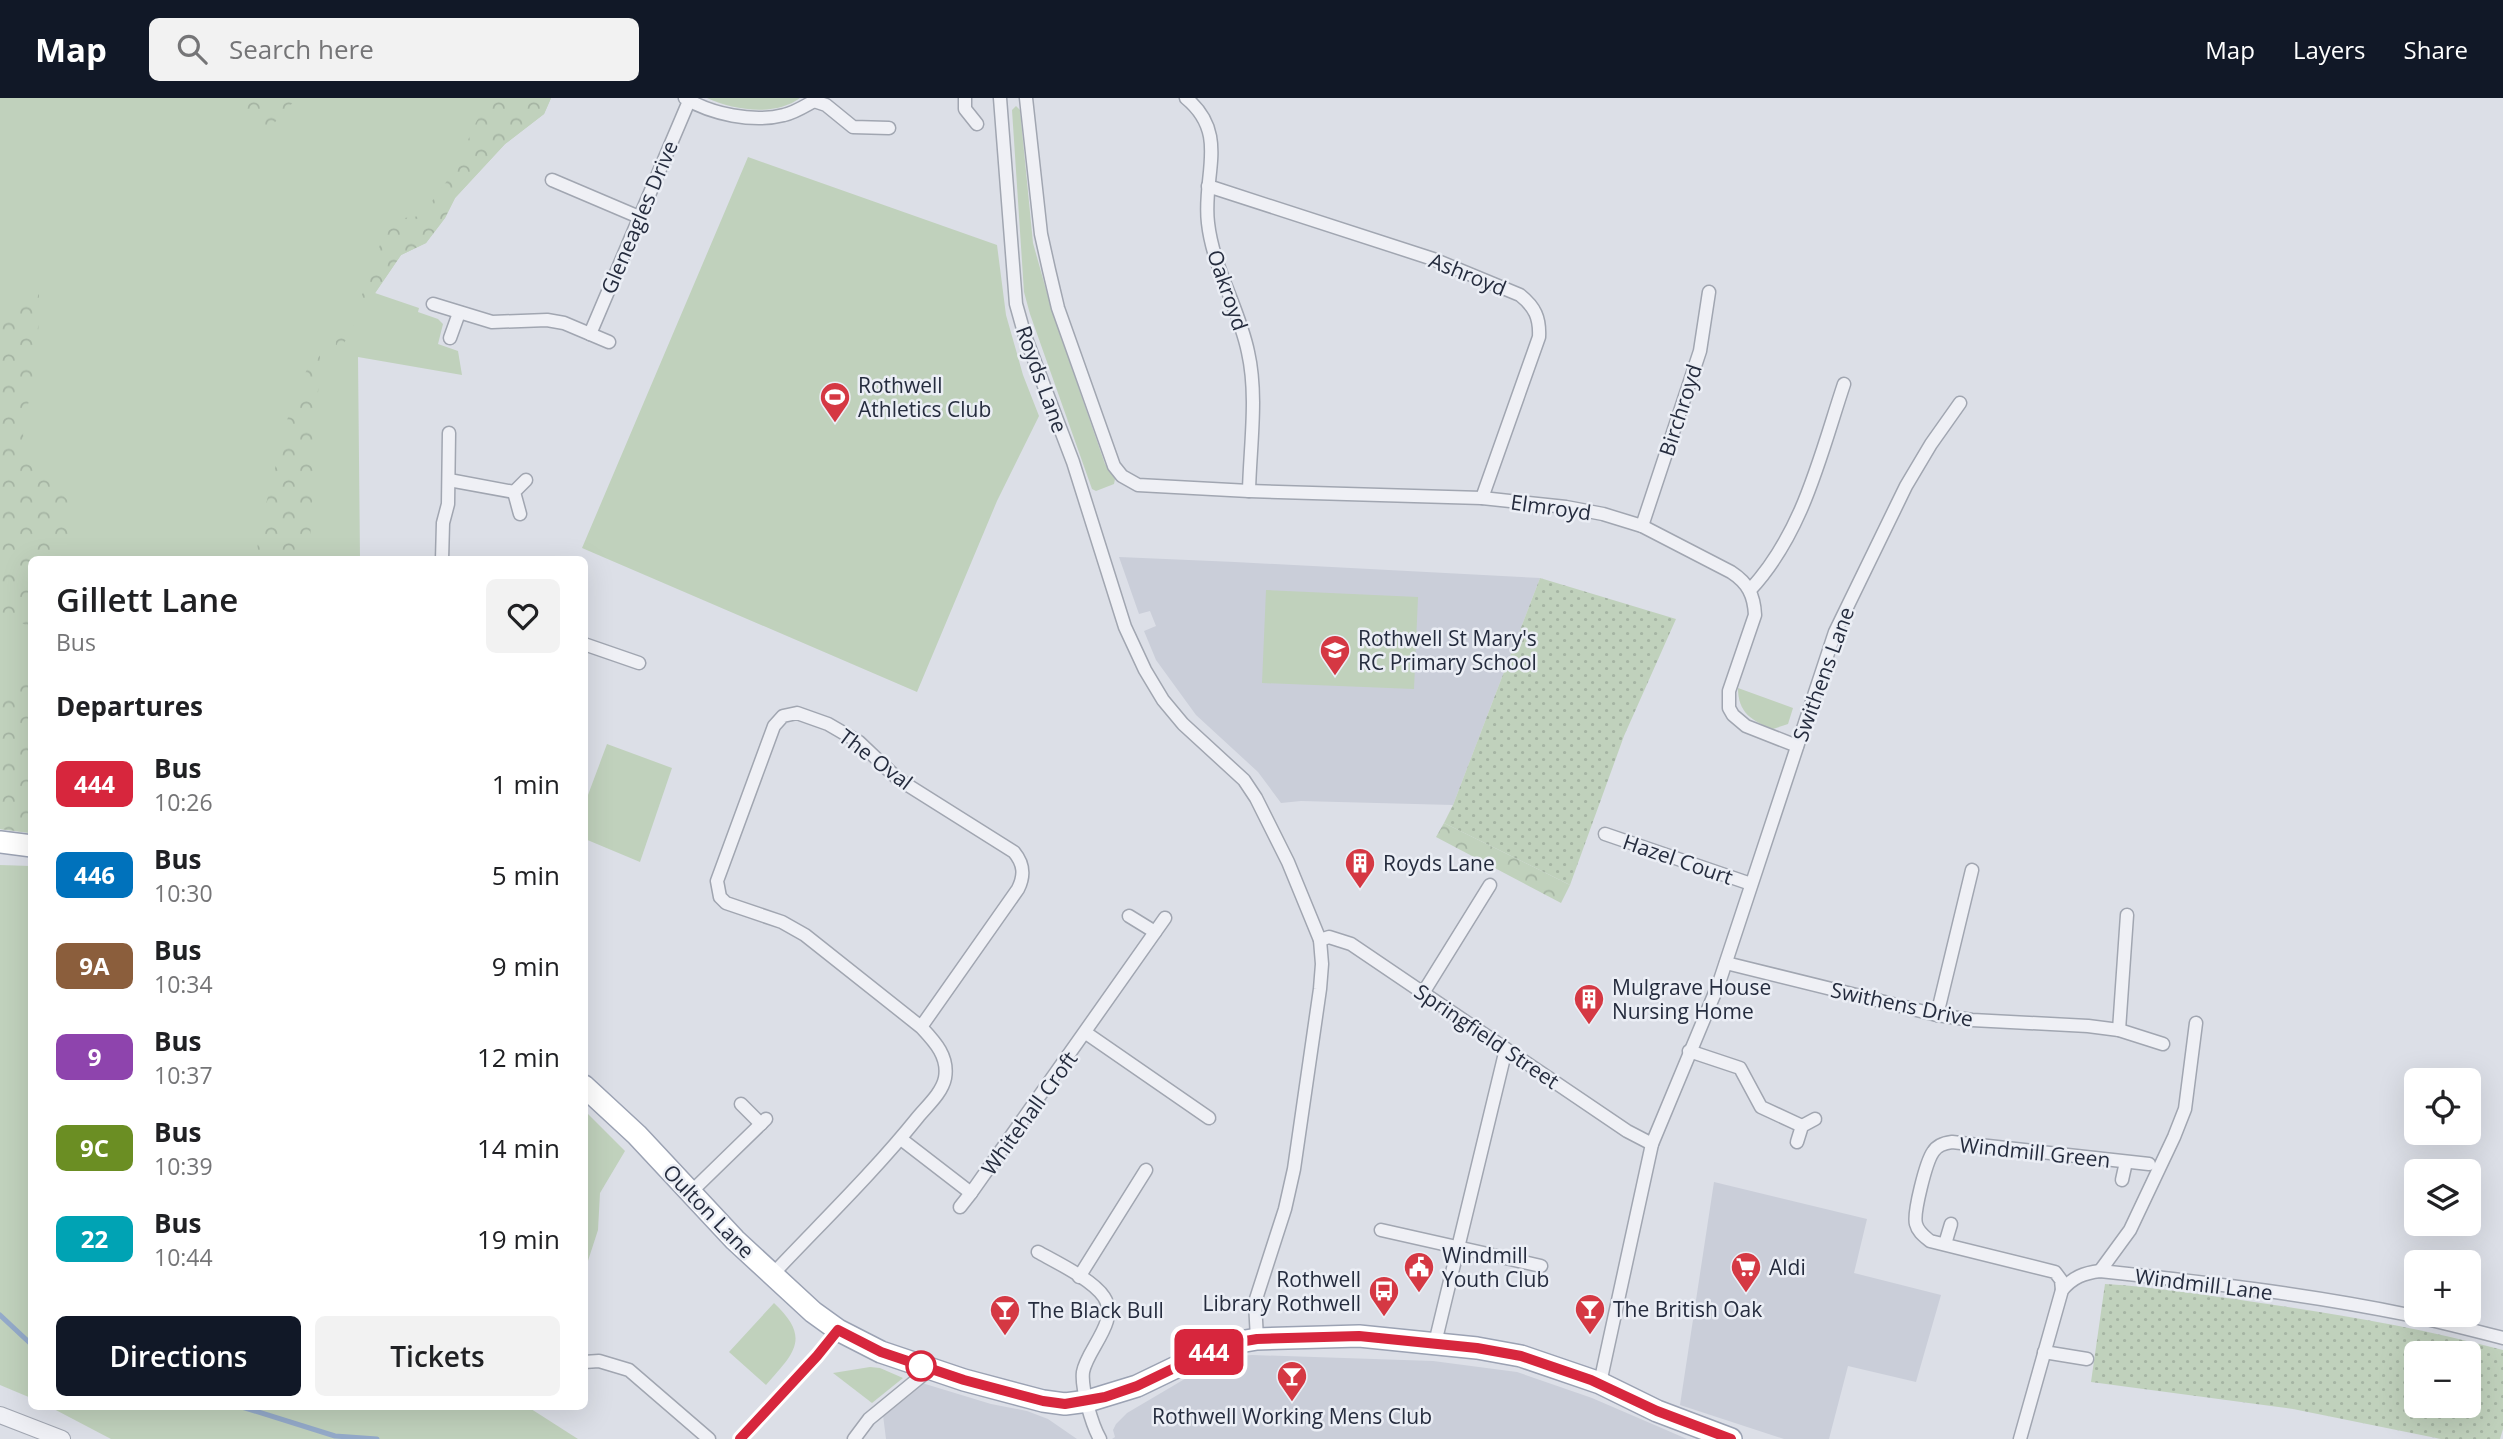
<!DOCTYPE html>
<html lang="en">
<head>
<meta charset="utf-8">
<style>
  :root { --surface:#fff; --page:#f2f2f2; --text:#202124; --muted:#757577; --accent:#111827 }
  body { margin:0; font-family:"Open Sans",sans-serif; background:var(--page); color:var(--text); height:100vh; display:flex; flex-direction:column; font-size:26px; white-space:nowrap }
  * { box-sizing:border-box; margin:0 }
  p { font-size:23px; color:var(--muted) }
  .icon { flex:none; width:38px; height:38px; fill:none; stroke:currentColor; stroke-width:2; stroke-linecap:round; stroke-linejoin:round }
  .map { position:relative; flex:1; overflow:hidden }
  .sheet { position:absolute; left:28px; top:458px; width:560px; height:854px; display:flex; flex-direction:column; background:var(--surface); border-radius:10px; box-shadow:0 7px 28px #0002 }
  .sheet>* { flex:none }
  .badge { padding:0 14px; border-radius:10px; font-size:24px; line-height:46px }
  .buttons { position:absolute; left:2404px; top:970px; display:grid; gap:14px }
  .buttons a { display:grid; place-items:center; width:77px; height:77px; border-radius:10px; background:var(--surface); box-shadow:0 7px 28px #0002; font-size:35px }
  .map>.badge { position:absolute; translate:-50% -50%; box-shadow:0 0 0 4px #fff }
  h2 { padding:0 28px; font-size:26px; line-height:63px }
  .round { display:grid; place-items:center; flex:none; width:74px; height:74px; border-radius:10px; background:var(--page) }
  .summary { display:flex; align-items:center; justify-content:space-between; height:119px; padding:0 28px }
  h1 { font-size:33px; font-weight:600; line-height:52px }
  .primary-button { display:flex; gap:14px; margin-top:auto; padding:14px 28px }
  .primary-button a { flex:1; height:80px; border-radius:10px; background:var(--accent); color:#fff; font-size:28px; font-weight:600; line-height:80px; text-align:center }
  .primary-button a+a { background:var(--page); color:var(--text) }
  ul { padding:0; list-style:none }
  li { display:flex; align-items:center; gap:21px; height:91px; padding:0 28px }
  li div { flex:1 }
  li b { display:block; font-size:26px }
  li em { font-style:normal }
  li .badge { min-width:77px; font-weight:700; text-align:center }
  header { display:flex; align-items:center; gap:42px; box-sizing:border-box; height:98px; padding:0 35px; background:var(--accent); color:#fff }
  header strong { font-size:33px }
  nav { display:flex; gap:38px; margin-inline-start:auto; font-size:24px }
  .search { width:490px; height:63px; background:var(--page); display:flex; align-items:center; gap:18px; box-sizing:border-box; padding:0 24px; border-radius:10px; color:var(--muted); font-size:26px }
  .map>svg:first-child { display:block }
  .built { fill:#caced9 }
  .green { fill:#c0d1bc }
  .forest { fill:url(#forest-crowns) }
  .garden { fill:url(#garden-dots); fill-rule:evenodd }
  .lines { fill:none; stroke-linecap:round; stroke-linejoin:round }
  .stream { stroke:#94aaca; stroke-width:5 }
  .minor-casing { stroke:#a1a6b1; stroke-width:15 }
  .tertiary-casing { stroke:#a1a6b1; stroke-width:18 }
  .primary-casing { stroke:#9ba2b3; stroke-width:24 }
  .minor { stroke:#eff0f5; stroke-width:12 }
  .tertiary { stroke:#eff0f5; stroke-width:16 }
  .primary { stroke:#fff; stroke-width:21 }
  .line-casing { stroke:#fff; stroke-width:16 }
  .line { stroke:#d7263d; stroke-width:10 }
  .stop-dot { fill:#fff; stroke:#d7263d; stroke-width:3.5 }
  .labels { text-anchor:middle; dominant-baseline:central; stroke-width:5; stroke-linejoin:round; paint-order:stroke }
  .street-label { font-size:21px; fill:#252c3e; stroke:#ebeef5 }
  .poi-label { font-size:21px; fill:#252c3e; stroke:#ebeef5; text-anchor:start }
</style>
</head>
<body>
<header>
<strong>Map</strong>
<div class="search"><svg class="icon" aria-label="search" viewBox="0 0 24 24"><circle cx="10" cy="10" r="6"/><path d="M15 15l6 6"/></svg>Search here</div>
<nav><a>Map</a><a>Layers</a><a>Share</a></nav>
</header>
<div class="map">
<svg width="2503" height="1341" viewBox="0 0 2503 1341">
  <defs>
    <pattern id="forest-crowns" width="20" height="18" patternUnits="userSpaceOnUse" patternTransform="scale(1.75)"><rect width="20" height="18" fill="#c0d1bc"/><path d="M2 6a3 3 0 1 1 6 0M12 15a3 3 0 1 1 6 0" fill="none" stroke="#a5b4a3"/></pattern>
    <pattern id="garden-dots" width="8" height="8" patternUnits="userSpaceOnUse" patternTransform="scale(1.75)"><rect width="8" height="8" fill="#c0d1bc"/><path d="M2 2h.1M6 6h.1" fill="none" stroke="#a5b4a3" stroke-width="1.8" stroke-linecap="round"/></pattern>
  </defs>
  <rect width="100%" height="100%" fill="#dcdfe7"/>
  <g class="built">
    <path d="M1119,459L1235,464L1540,480L1453,707L1301,703L1281,705L1258,674L1196,617L1156,562L1144,533L1156,528L1150,513L1139,516Z"/>
    <path d="M1714,1084L1867,1121L1854,1175L1941,1197L1916,1284L1848,1268L1829,1341H1784L1680,1307Z"/>
    <path d="M1252,1257L1433,1263L1517,1274L1592,1300L1687,1341H1112L1115,1339L1113,1332L1116,1326L1127,1315L1222,1259Z"/>
    <path d="M922,1285L991,1306L1027,1313L1048,1321L1077,1341H886L883,1317Z"/>
  </g>
  <g class="green">
    <path d="M0,0H551L544,16L505,46L455,100L445,120L426,145L401,157L375,195L419,210L418,214L438,221L443,226L438,246L458,253L462,277L358,259L360,462H32L31,735L0,731Z"/>
    <path d="M707,0H800C774,19 734,12 707,0Z"/>
    <path d="M1016,8L1020,12L1033,145L1052,213L1105,366L1115,381L1114,386L1096,393L1092,391L1030,216L1024,194L1012,12Z"/>
    <path d="M748,59L997,147L1006,217L1023,277L1039,318L997,403L917,594L582,450Z"/>
    <path d="M1266,492L1418,499L1414,591L1262,585Z"/>
    <path d="M1738,590L1793,610L1788,626L1773,631C1752,623 1738,615 1738,590Z"/>
    <path d="M607,646L672,670L640,764L585,741V705Z"/>
    <path d="M0,767L31,768V1300L0,1287Z"/>
    <path d="M585,1013L625,1053L600,1095L598,1132L585,1172Z"/>
    <path d="M774,1205C811,1240 795,1254 766,1287L729,1254Z"/>
    <path d="M870,1269L880,1270L903,1280L872,1305L833,1275Z"/>
    <path d="M50,1309H528L578,1341H111Z"/>
  </g>
  <g class="forest">
    <path d="M246,0H297L266,34L257,36L247,23Z"/>
    <path d="M490,0H551L544,16L505,46L455,100L445,120L426,145L401,157L352,229L335,264L336,243L364,193L383,138L397,124L404,120L421,118L455,72L475,26Z"/>
    <path d="M39,196L38,247L23,337L31,360L69,404L71,462H32L31,530L0,513V220Z"/>
    <path d="M321,240L309,462H257L258,438L291,307Z"/>
    <path d="M0,578L31,588V735L0,731Z"/>
    <path d="M1444,725L1570,787L1561,805L1436,739Z"/>
  </g>
  <g class="garden">
    <path d="M1540,480L1676,521L1624,638L1570,787L1444,725L1453,707Z"/>
    <path d="M2105,1186C2155,1189 2205,1197 2254,1204C2338,1216 2421,1230 2503,1252V1331L2500,1341H2441L2293,1311L2091,1284ZM2417,1255H2469V1307H2417Z"/>
  </g>
  <g class="lines">
    <g class="stream">
      <path d="M0,1217L32,1247"/>
      <path d="M242,1309L335,1338L377,1341"/>
    </g>
    <g class="minor-casing">
      <g id="minor">
        <path d="M685,0C711,16 753,25 784,17C794,15 805,8 814,3L815,0"/>
        <path d="M965,0V11L977,26"/>
        <path d="M1000,0L1016,206L1025,238L1073,364L1125,529L1145,572L1163,602L1183,626L1244,682L1256,700L1288,764L1320,842L1322,866L1320,891L1294,1071L1285,1111L1255,1204L1257,1241"/>
        <path d="M1026,0L1041,136L1049,172L1058,210L1114,368L1122,378L1138,387L1249,393L1482,400L1566,409L1603,416L1642,428L1731,474C1748,485 1754,497 1755,517L1729,593V610L1733,617L1746,628L1797,648"/>
        <path d="M1186,0C1230,36 1202,78 1208,125C1213,170 1239,210 1248,254C1258,298 1250,348 1249,393"/>
        <path d="M814,3L826,7L853,29L889,30"/>
        <path d="M552,82L639,119"/>
        <path d="M1208,88L1433,161L1520,197C1535,209 1540,220 1539,239L1482,400"/>
        <path d="M433,206L492,224L547,222L564,225L609,244"/>
        <path d="M590,236L689,3"/>
        <path d="M450,240L459,215"/>
        <path d="M449,382L514,394"/>
        <path d="M520,416L514,394L526,382"/>
        <path d="M1642,428L1700,253L1709,194"/>
        <path d="M442,462L443,425L448,406L449,335"/>
        <path d="M1750,492C1803,435 1820,358 1844,286"/>
        <path d="M584,546L639,565"/>
        <path d="M1605,736L1751,786"/>
        <path d="M1129,818L1155,834"/>
        <path d="M1320,842L1329,839L1351,846L1627,1033L1652,1046"/>
        <path d="M1726,865L1937,917L1972,922L2088,928L2119,932L2163,946"/>
        <path d="M1423,895L1490,787"/>
        <path d="M1937,917L1972,772"/>
        <path d="M2119,932L2127,817"/>
        <path d="M1086,935L1209,1020"/>
        <path d="M1689,953L1740,970L1761,1009L1802,1028"/>
        <path d="M741,1006L761,1026"/>
        <path d="M901,1041L971,1095L1165,820"/>
        <path d="M1797,1044L1802,1028L1815,1021"/>
        <path d="M2122,1082L2126,1064"/>
        <path d="M691,1094L766,1021"/>
        <path d="M960,1109L971,1095"/>
        <path d="M1381,1132L1541,1168"/>
        <path d="M1945,1146L1951,1126"/>
        <path d="M1038,1154C1056,1164 1093,1182 1104,1199C1120,1223 1087,1251 1083,1274C1081,1290 1092,1327 1100,1341"/>
        <path d="M2100,1173L2130,1132L2174,1039L2185,1011L2196,925"/>
        <path d="M772,1177C821,1125 873,1075 918,1019C927,1008 942,995 945,980C949,958 934,943 921,929L805,837L782,824L726,805L720,799L717,783L774,628L783,618L797,615L828,626L859,644L898,681L1014,754C1024,766 1025,777 1018,791L921,929"/>
        <path d="M1079,1179L1146,1072"/>
        <path d="M2062,1192L2061,1182L2055,1174L1930,1143C1924,1138 1918,1134 1916,1126C1913,1115 1926,1064 1933,1054C1937,1047 1944,1045 1952,1044L2149,1066"/>
        <path d="M1435,1245L1506,951"/>
        <path d="M2044,1254L2087,1261"/>
        <path d="M584,1264L599,1263L629,1272L709,1341"/>
        <path d="M1600,1285L1652,1046L1719,885L1835,534L1906,388L1931,346L1960,305"/>
        <path d="M740,1341L817,1258L838,1232"/>
        <path d="M854,1341L869,1321L930,1271"/>
        <path d="M2020,1341L2062,1192C2073,1179 2084,1175 2100,1173C2203,1184 2308,1196 2409,1217C2440,1224 2472,1232 2503,1240"/>
      </g>
    </g>
    <g class="tertiary-casing">
      <path id="tertiary" d="M0,1317L62,1341"/>
    </g>
    <g class="primary-casing">
      <g id="primary">
        <path d="M0,744L32,748"/>
        <path d="M584,988L637,1037L735,1142L813,1214L838,1232L881,1254L964,1282L1043,1303L1065,1306L1088,1303L1137,1288L1222,1247L1257,1241L1359,1238L1477,1250L1521,1258L1600,1285L1657,1313L1731,1341"/>
      </g>
    </g>
    <use href="#minor" class="minor"/>
    <use href="#tertiary" class="tertiary"/>
    <use href="#primary" class="primary"/>
  </g>
  <g class="lines">
    <g class="line-casing">
      <path id="line" d="M740,1341L817,1258L838,1232L881,1254L964,1282L1043,1303L1065,1306L1105,1299L1137,1288L1222,1247L1257,1241L1359,1238L1477,1250L1521,1258L1591,1282L1657,1313L1731,1341"/>
    </g>
    <use href="#line" class="line"/>
  </g>
  <defs>
    <g id="stadium-pin" transform="scale(1.575)"><path d="M0 17L-7.5 6A9.5 9.5 0 1 1 7.5 6Z" fill="#d53843" stroke="#ebeef5"/><path d="M0-5a6.5 5 0 1 0 0 10a6.5 5 0 1 0 0-10ZM-3.5-1.8h7v3.6h-7Z" fill="#fff"/></g>
    <g id="school-pin" transform="scale(1.575)"><path d="M0 17L-7.5 6A9.5 9.5 0 1 1 7.5 6Z" fill="#d53843" stroke="#ebeef5"/><path d="M0-5L7-2L0 1L-7-2ZM-4 1L0 2.5L4 1V4Q0 6-4 4Z" fill="#fff"/></g>
    <g id="building-pin" transform="scale(1.575)"><path d="M0 17L-7.5 6A9.5 9.5 0 1 1 7.5 6Z" fill="#d53843" stroke="#ebeef5"/><path d="M-4-6H4V6H1V3H-1V6H-4ZM-2.5-4.3h1.7v1.8h-1.7ZM.8-4.3h1.7v1.8H.8ZM-2.5-1h1.7V.8h-1.7ZM.8-1h1.7V.8H.8Z" fill="#fff"/></g>
    <g id="civic-pin" transform="scale(1.575)"><path d="M0 17L-7.5 6A9.5 9.5 0 1 1 7.5 6Z" fill="#d53843" stroke="#ebeef5"/><path d="M-.6-6.5H3V-4.5H.6V-3L4-1V1h2V6H-6V1h2V-1L-.6-3ZM-1.2 2.5V6h2.4V2.5Z" fill="#fff"/></g>
    <g id="supermarket-pin" transform="scale(1.575)"><path d="M0 17L-7.5 6A9.5 9.5 0 1 1 7.5 6Z" fill="#d53843" stroke="#ebeef5"/><path d="M-6-5.5h2.5l.6 2H6L4.5 2H-2.5L-4.4-4H-6ZM-1.5 3.2a1.3 1.3 0 1 0 .1 0ZM3 3.2a1.3 1.3 0 1 0 .1 0Z" fill="#fff"/></g>
    <g id="bus-pin" transform="scale(1.575)"><path d="M0 17L-7.5 6A9.5 9.5 0 1 1 7.5 6Z" fill="#d53843" stroke="#ebeef5"/><path d="M-5-6H5V4H4V6H2V4H-2V6H-4V4H-5ZM-3.5-4V0h7V-4ZM-3.5 1.2v1.5H-2V1.2ZM2 1.2v1.5H3.5V1.2Z" fill="#fff"/></g>
    <g id="bar-pin" transform="scale(1.575)"><path d="M0 17L-7.5 6A9.5 9.5 0 1 1 7.5 6Z" fill="#d53843" stroke="#ebeef5"/><path d="M-6-5H6L.8 .8V4.5H3.5V6h-7V4.5H-.8V.8Z" fill="#fff"/></g>
  </defs>
  <g fill-rule="evenodd">
    <use href="#stadium-pin" x="835" y="299"/>
    <use href="#school-pin" x="1335" y="552"/>
    <use href="#building-pin" x="1360" y="765"/>
    <use href="#building-pin" x="1589" y="901"/>
    <use href="#civic-pin" x="1419" y="1169"/>
    <use href="#supermarket-pin" x="1746" y="1169"/>
    <use href="#bus-pin" x="1384" y="1193"/>
    <use href="#bar-pin" x="1590" y="1211"/>
    <use href="#bar-pin" x="1005" y="1212"/>
    <use href="#bar-pin" x="1292" y="1278"/>
  </g>
  <circle class="stop-dot" cx="921" cy="1268" r="14"/>
  <g class="labels">
    <g class="street-label">
      <text transform="translate(639 119) rotate(-67)">Gleneagles Drive</text>
      <text transform="translate(1468 176) rotate(22)">Ashroyd</text>
      <text transform="translate(1228 192) rotate(71)">Oakroyd</text>
      <text transform="translate(1042 281) rotate(70)">Royds Lane</text>
      <text transform="translate(1680 312) rotate(-72)">Birchroyd</text>
      <text transform="translate(1551 409) rotate(8)">Elmroyd</text>
      <text transform="translate(1823 576) rotate(-70)">Swithens Lane</text>
      <text transform="translate(876 661) rotate(37)">The Oval</text>
      <text transform="translate(1678 761) rotate(19)">Hazel Court</text>
      <text transform="translate(1902 906) rotate(12)">Swithens Drive</text>
      <text transform="translate(1487 938) rotate(34)">Springfield Street</text>
      <text transform="translate(1029 1015) rotate(-54)">Whitehall Croft</text>
      <text transform="translate(2035 1054) rotate(6)">Windmill Green</text>
      <text transform="translate(709 1113) rotate(46)">Oulton Lane</text>
      <text transform="translate(2204 1186) rotate(7)">Windmill Lane</text>
    </g>
    <g class="poi-label">
      <text x="858" y="287">Rothwell<tspan x="858" dy="24">Athletics Club</tspan></text>
      <text x="1358" y="540">Rothwell St Mary's<tspan x="1358" dy="24">RC Primary School</tspan></text>
      <text x="1383" y="765">Royds Lane</text>
      <text x="1612" y="889">Mulgrave House<tspan x="1612" dy="24">Nursing Home</tspan></text>
      <text x="1442" y="1157">Windmill<tspan x="1442" dy="24">Youth Club</tspan></text>
      <text x="1769" y="1169">Aldi</text>
      <text x="1361" y="1181" text-anchor="end">Rothwell<tspan x="1361" dy="24">Library Rothwell</tspan></text>
      <text x="1613" y="1211">The British Oak</text>
      <text x="1028" y="1212">The Black Bull</text>
      <text x="1292" y="1318" text-anchor="middle">Rothwell Working Mens Club</text>
    </g>
  </g>
</svg>
<div class="buttons">
<a><svg class="icon" aria-label="locate" viewBox="0 0 24 24"><circle cx="12" cy="12" r="6"/><path d="M12 2v4M12 18v4M2 12h4M18 12h4"/></svg></a>
<a><svg class="icon" aria-label="layers" viewBox="0 0 24 24"><path d="M12 4l9 5-9 5-9-5zM3 14l9 5 9-5"/></svg></a>
<a>+</a>
<a>−</a>
</div>
<b class="badge" style="left:1209px;top:1254px;background:#d7263d;color:#fff">444</b>
<section class="sheet">
<div class="summary"><div><h1>Gillett Lane</h1><p>Bus</p></div><a class="round"><svg class="icon" aria-label="heart" viewBox="0 0 24 24"><path d="M12 20l-8-8c-3-5 5-10 8-4 3-6 11-1 8 4z"/></svg></a></div>
<h2>Departures</h2>
<ul>
<li><span class="badge" style="background:#d7263d;color:#fff">444</span><div><b>Bus</b><p>10:26</p></div><em>1 min</em></li>
<li><span class="badge" style="background:#0072bc;color:#fff">446</span><div><b>Bus</b><p>10:30</p></div><em>5 min</em></li>
<li><span class="badge" style="background:#8b5e3c;color:#fff">9A</span><div><b>Bus</b><p>10:34</p></div><em>9 min</em></li>
<li><span class="badge" style="background:#8e44ad;color:#fff">9</span><div><b>Bus</b><p>10:37</p></div><em>12 min</em></li>
<li><span class="badge" style="background:#6b8e23;color:#fff">9C</span><div><b>Bus</b><p>10:39</p></div><em>14 min</em></li>
<li><span class="badge" style="background:#00a3b4;color:#fff">22</span><div><b>Bus</b><p>10:44</p></div><em>19 min</em></li>
</ul>
<div class="primary-button"><a>Directions</a><a>Tickets</a></div>
</section>
</div>
</body>
</html>
